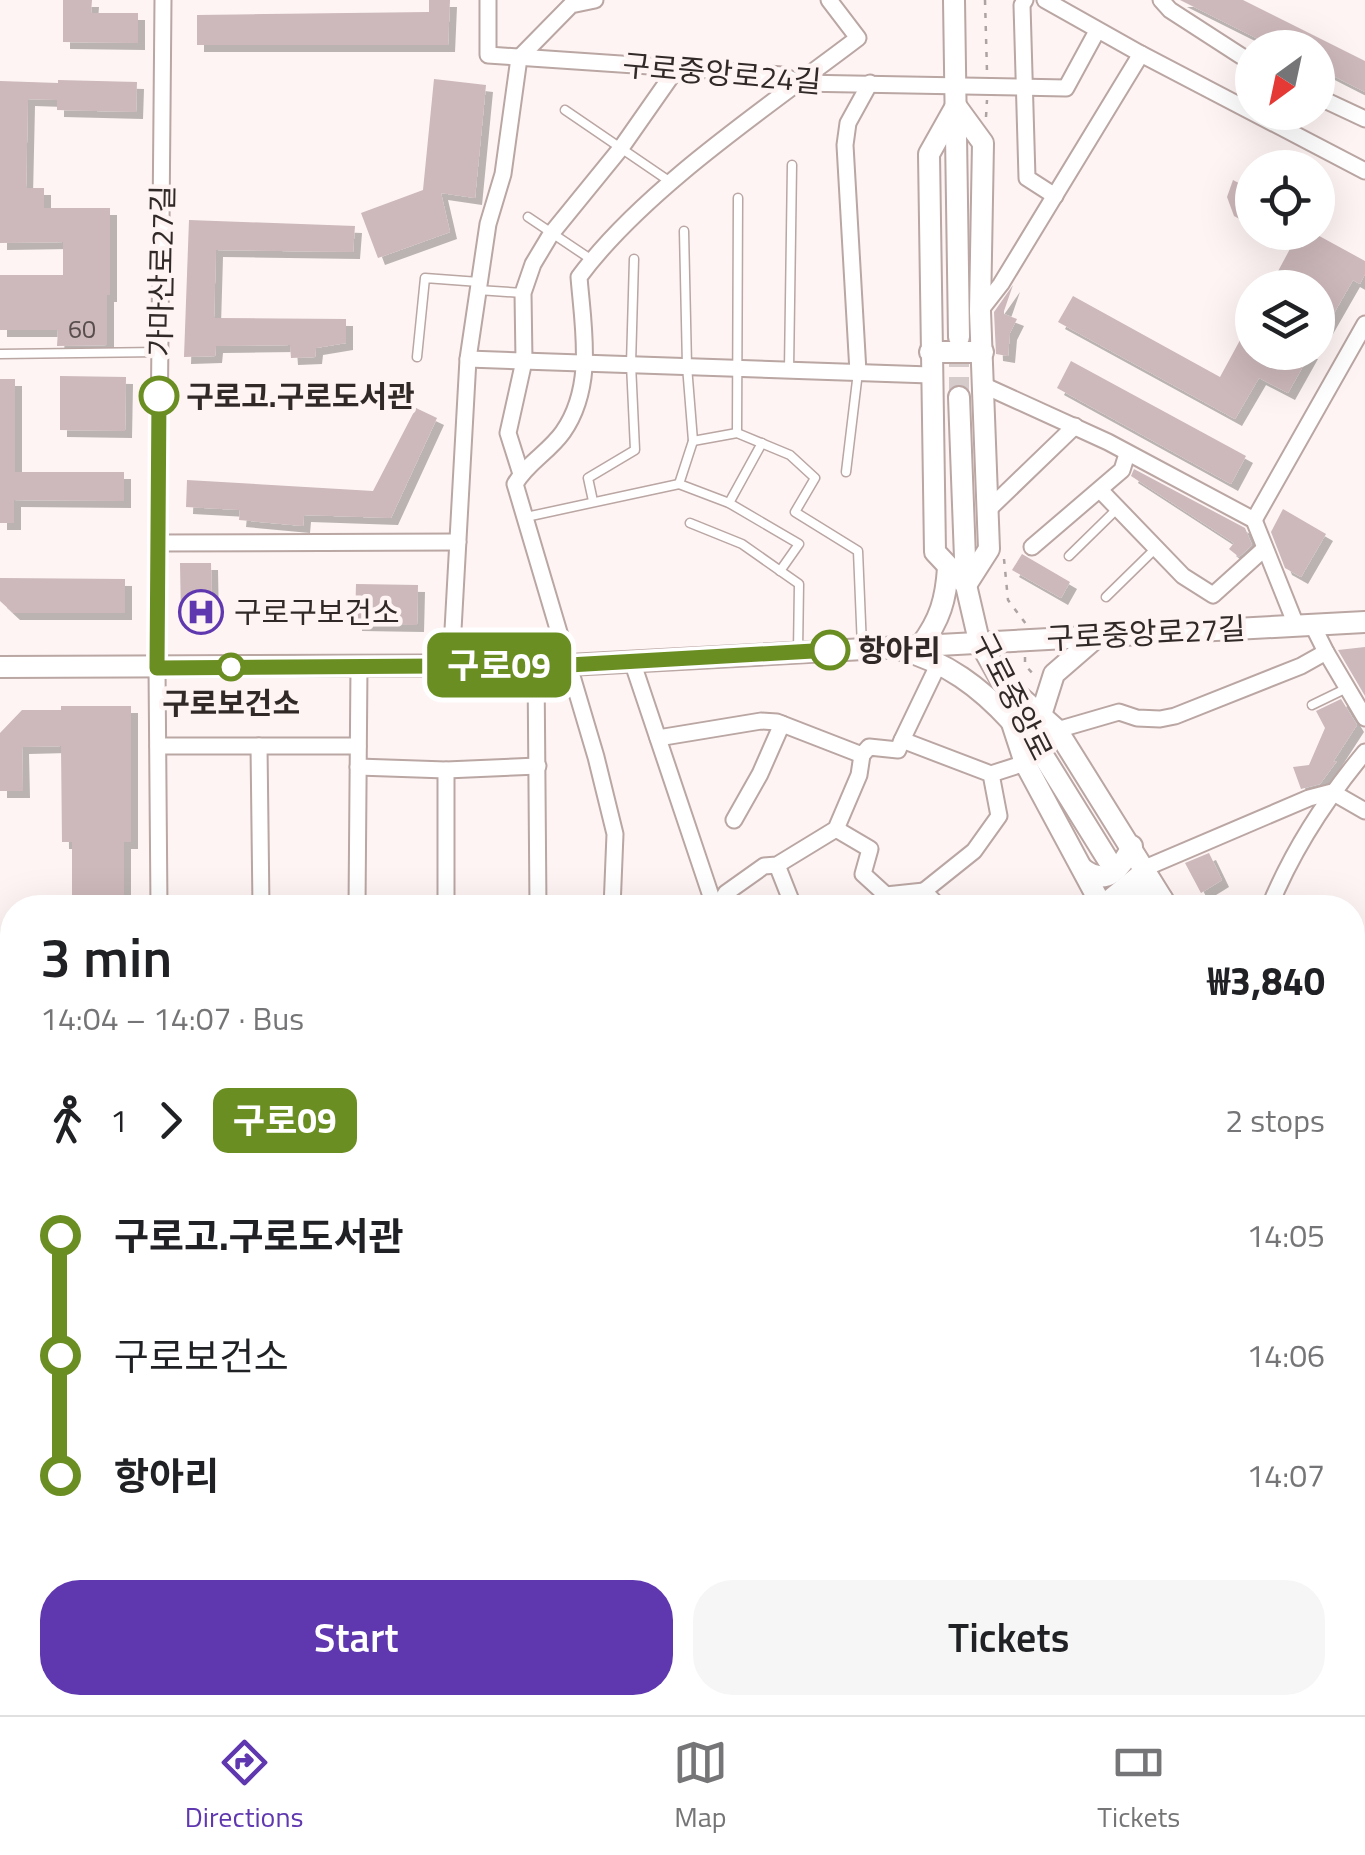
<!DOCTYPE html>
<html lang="en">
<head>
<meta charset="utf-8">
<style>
  :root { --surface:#fff; --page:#f6f6f6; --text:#202124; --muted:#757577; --line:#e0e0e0; --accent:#5f38b0 }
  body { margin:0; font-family:"Titillium Web","Noto Sans KR",sans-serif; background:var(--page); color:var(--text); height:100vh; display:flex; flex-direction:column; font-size:38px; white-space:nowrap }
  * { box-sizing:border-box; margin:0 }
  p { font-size:32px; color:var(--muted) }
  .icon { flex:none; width:55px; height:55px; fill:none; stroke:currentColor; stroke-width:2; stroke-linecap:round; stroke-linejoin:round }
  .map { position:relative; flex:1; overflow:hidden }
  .side { position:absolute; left:0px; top:895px; width:1365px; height:820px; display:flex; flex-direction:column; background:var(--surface); border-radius:40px 40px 0 0; box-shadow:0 10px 40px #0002 }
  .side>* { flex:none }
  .badge { padding:0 20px; border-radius:15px; font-size:35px; line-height:65px }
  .needle { width:65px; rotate:213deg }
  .fabs { position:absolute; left:1235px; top:30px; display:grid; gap:20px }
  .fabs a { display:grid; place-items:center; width:100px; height:100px; border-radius:50%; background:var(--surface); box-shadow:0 10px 40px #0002; font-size:50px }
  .map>.badge { position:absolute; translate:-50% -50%; box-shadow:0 0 0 5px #fff }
  .legs { display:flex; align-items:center; gap:15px; height:110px; padding:0 40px; font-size:32px }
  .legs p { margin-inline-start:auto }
  .overview { display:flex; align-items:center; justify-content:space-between; height:170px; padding:0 40px }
  h1 { font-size:55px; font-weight:600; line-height:75px }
  .action { display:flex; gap:20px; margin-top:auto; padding:20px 40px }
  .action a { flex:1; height:115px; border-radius:40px; background:var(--accent); color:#fff; font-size:40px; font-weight:600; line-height:115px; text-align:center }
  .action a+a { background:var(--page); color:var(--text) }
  ul { padding:0 40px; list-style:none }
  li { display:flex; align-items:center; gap:35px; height:120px; font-size:38px }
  li i { display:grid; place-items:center; width:15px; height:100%; margin:0 12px; background:currentColor }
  li i::after { content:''; width:25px; height:25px; margin:-12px; border:8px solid; border-radius:50%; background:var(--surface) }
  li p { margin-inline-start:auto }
  li:first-child i { background:linear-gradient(#0000 50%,currentColor 0) }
  li:last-child i { background:linear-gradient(currentColor 50%,#0000 0) }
  .tabs { display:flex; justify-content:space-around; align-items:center; height:140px; border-top:2px solid var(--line); background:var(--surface); font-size:28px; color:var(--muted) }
  .tabs a { display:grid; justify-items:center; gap:5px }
  .tabs .active { color:var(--accent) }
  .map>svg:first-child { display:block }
  .building { fill:#cdb8bb; filter:url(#shadow) }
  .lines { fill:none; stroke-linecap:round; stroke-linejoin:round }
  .tertiary-tunnel { stroke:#d4cbca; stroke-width:20; stroke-dasharray:20 10; stroke-linecap:butt }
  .service-casing { stroke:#baa6a3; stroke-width:11 }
  .minor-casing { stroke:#baa6a3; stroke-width:19 }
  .tertiary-casing { stroke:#baa6a3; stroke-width:24 }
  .secondary-casing { stroke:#baa6a3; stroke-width:26 }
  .path { stroke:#aca3a2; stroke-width:2.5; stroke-dasharray:5 8; stroke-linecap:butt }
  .service { stroke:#fff; stroke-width:8 }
  .minor { stroke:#fff; stroke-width:15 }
  .tertiary { stroke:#fff; stroke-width:20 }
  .secondary { stroke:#fff; stroke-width:22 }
  .path-bridge { stroke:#aca3a2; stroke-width:2.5; stroke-dasharray:5 8; stroke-linecap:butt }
  .line-1-casing { stroke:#fff; stroke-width:22 }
  .line-1 { stroke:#6b8e23; stroke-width:15 }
  .stop-1-dot { fill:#fff; stroke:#6b8e23; stroke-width:5 }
  .labels { text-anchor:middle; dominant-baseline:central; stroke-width:9; stroke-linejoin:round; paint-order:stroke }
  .number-label { font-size:25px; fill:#584d4d }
  .street-label { font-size:30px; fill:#312928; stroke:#fdf4f3 }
  .stop-label { font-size:30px; font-weight:bold; fill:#312928; stroke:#fdf4f3; text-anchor:start }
  .poi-label { font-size:30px; fill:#312928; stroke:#fdf4f3; text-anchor:start }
</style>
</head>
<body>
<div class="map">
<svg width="1365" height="1715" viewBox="0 0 1365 1715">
  <defs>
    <filter id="shadow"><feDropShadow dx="7" dy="7" stdDeviation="0" flood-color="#0004"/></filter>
  </defs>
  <rect width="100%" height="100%" fill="#fdf4f3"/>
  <g class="building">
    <path d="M63,0H92L91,13H138V43L63,42Z"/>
    <path d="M429,0H450L448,45H197V15L429,12Z"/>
    <path d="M1180,0H1243L1365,61V92L1318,68V48H1276Z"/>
    <path d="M434,79L486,85L475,198L441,193L450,232L378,258L361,213L423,190Z"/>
    <path d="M58,80L137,82L136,112L57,110V100L28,99L26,188H44V208H110V295H107V345L57,346L58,330H0V275H63V242L0,243V81L58,83Z"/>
    <path d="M1233,180L1252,190V226L1234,216L1227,197Z"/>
    <path d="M189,220L355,226L353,252L216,250L214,318L346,319V343L316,348L315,357L291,358L290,345L216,346L215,356L184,357Z"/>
    <path d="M1264,232H1312L1365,261V274L1360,284L1353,280L1318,341V288H1269L1291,247Z"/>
    <path d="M1013,285L1004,311V314L1017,319L1010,333L1008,356L996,354L994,312Z"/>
    <path d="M1073,296L1220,377L1252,318V352H1311L1288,393L1259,378L1235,419L1058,322Z"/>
    <path d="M1071,361L1246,456L1231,484L1057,388Z"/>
    <path d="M60,376L126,377L125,431L60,430Z"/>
    <path d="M0,379H15V472H124V501L14,500V523H0Z"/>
    <path d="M416,408L437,418L391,518L304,515L303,526L239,520L240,510L186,507L187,480L373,491Z"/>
    <path d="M1134,469L1245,528L1252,545L1239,557L1229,549L1234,543L1131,476Z"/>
    <path d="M1283,509L1326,534L1301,577L1285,568L1271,532Z"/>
    <path d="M1022,554L1070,582L1061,598L1012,570Z"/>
    <path d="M180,563H211L212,618L181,619Z"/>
    <path d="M0,578L125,579V613H13L0,601Z"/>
    <path d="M356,584L418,585L417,625L355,624Z"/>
    <path d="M1365,647V696L1338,650Z"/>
    <path d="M1341,699L1357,725L1333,762L1337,761L1320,784L1301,789L1293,767L1309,765L1325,728L1316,711Z"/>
    <path d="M61,706H131V842H124V908H72V842H62L61,746L22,747L23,791H0V733L22,710H61Z"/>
    <path d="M1209,853L1222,880L1201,893L1185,863Z"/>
    <path d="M10,1002L12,1056V1085L0,1076V1003Z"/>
    <path d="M1352,1184L1365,1199V1244L1352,1234Z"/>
  </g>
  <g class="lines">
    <path class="tertiary-tunnel" d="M959,397V337"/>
    <g class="service-casing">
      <g id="service">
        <path d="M565,110L672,183"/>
        <path d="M528,217L592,260"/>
        <path d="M478,290L523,293"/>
        <path d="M0,354L160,352"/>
        <path d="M417,357L425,278L479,282"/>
        <path d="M789,370L792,165"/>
        <path d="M737,433L738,198"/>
        <path d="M693,441L737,433L790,455L815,478L795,512L858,551L862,647"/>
        <path d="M846,472L858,372"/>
        <path d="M679,484L693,441L687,366L684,231"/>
        <path d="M679,484L729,503L799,544L780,571"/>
        <path d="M593,501L588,478L635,450L631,364L634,259"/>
        <path d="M729,503L762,443"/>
        <path d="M526,517L679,484"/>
        <path d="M690,523L742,544L799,584L798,652"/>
        <path d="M1069,556L1118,508"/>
        <path d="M1106,597L1156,548"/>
        <path d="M1312,705L1345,689"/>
        <path d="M1352,1397L1365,1400"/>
        <path d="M657,1702L660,1715"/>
        <path d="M851,1702L870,1715"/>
      </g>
    </g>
    <g class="minor-casing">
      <g id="minor">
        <path d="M488,0V55L782,75L799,83L1066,88L1097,31"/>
        <path d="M1025,0L1022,5L1027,178L1055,196"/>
        <path d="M1045,0L1141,54L1365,171"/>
        <path d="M1161,0L1170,10L1252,63"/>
        <path d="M1318,97L1365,119"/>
        <path d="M980,311L1001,284L1141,54"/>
        <path d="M468,359L930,375"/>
        <path d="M858,372L845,145L848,123L870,83"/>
        <path d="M985,386L1108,442L1254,520L1296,625"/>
        <path d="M521,474L508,433L524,361L523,293L533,264L551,234L621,148L677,68"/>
        <path d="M1100,490L1183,576L1213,595L1264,549"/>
        <path d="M989,509L1075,426"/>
        <path d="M1254,520L1365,324"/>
        <path d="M158,543L458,542"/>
        <path d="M1032,547L1122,470L1127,454"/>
        <path d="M1326,652L1365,718"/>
        <path d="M632,661L715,908"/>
        <path d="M536,665L538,908"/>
        <path d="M451,666L468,359L488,224L503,174L519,58L571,5L595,0"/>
        <path d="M1057,730L1119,712L1137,718L1160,719L1175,716L1301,666L1326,652L1312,624"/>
        <path d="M658,738L761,721L777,722L862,755L869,747L898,750L902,740L991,774L999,816L974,851L924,891"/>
        <path d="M902,740L939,663"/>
        <path d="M158,746H358"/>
        <path d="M259,746L261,908"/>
        <path d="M358,767L446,770L538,766"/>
        <path d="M991,774L1025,763"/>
        <path d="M734,820L760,774L782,724"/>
        <path d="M836,829L870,849L863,874L886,895L885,908"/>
        <path d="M777,865L794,908"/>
        <path d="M886,895L924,891L940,908"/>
        <path d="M159,908L157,668L163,0"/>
        <path d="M357,908L359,666"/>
        <path d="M446,908V770"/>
        <path d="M612,908L615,834L596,757L515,484C527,463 549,452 563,432C595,386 583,328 579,277C644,189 770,105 858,38L829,0"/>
        <path d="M717,908L726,893L764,866L777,865L836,829L859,775L862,755"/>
        <path d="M966,908L970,905L972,908"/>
        <path d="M1096,908L1145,868L1309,798L1332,792L1365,811"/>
        <path d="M1269,908C1292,851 1326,799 1365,752"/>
        <path d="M1365,1071L1360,1098L1365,1117"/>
        <path d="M0,1119H12"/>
        <path d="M1352,1245L1356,1251"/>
        <path d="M0,1386H12"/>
        <path d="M0,1588L12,1582"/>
        <path d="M499,1715L513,1702"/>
      </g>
    </g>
    <g class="tertiary-casing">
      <g id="tertiary">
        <path d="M954,0L959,337"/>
        <path d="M956,106L983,143L980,311L989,549L966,585L935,552L929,154Z"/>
        <path d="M930,352H983"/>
        <path d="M959,397L966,585L979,641L1044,757L1108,860"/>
        <path d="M921,645C940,620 946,599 948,568"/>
        <path d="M902,650C946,662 980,687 1011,721"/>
        <path d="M0,667L569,665L1365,622"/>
        <path d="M1010,688L1057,730L1168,908"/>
        <path d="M1009,714L1025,763L1103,908"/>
        <path d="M1041,715L1054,674L1099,635"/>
        <path d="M1083,869C1107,887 1121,869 1132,846"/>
        <path d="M1118,908L1122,899L1142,888L1162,899"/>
        <path d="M0,1664H12"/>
        <path d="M941,1702L1042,1709L1070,1715"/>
        <path d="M1069,1714L1083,1708L1145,1715"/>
      </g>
    </g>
    <g class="secondary-casing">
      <g id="secondary">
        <path d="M1352,1341L1365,1320"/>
        <path d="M1352,1369L1365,1349"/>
        <path d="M1155,1702L1233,1711L1253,1702"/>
        <path d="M1301,1702L1303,1715"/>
        <path d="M1335,1702L1337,1715"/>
        <path d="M1109,1711L1118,1702"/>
      </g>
    </g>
    <g class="path">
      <path d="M985,0L987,72"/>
      <path d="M986,117L987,100"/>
      <path d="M1004,559L1008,600L1026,624"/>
      <path d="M1025,657V665L1034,675"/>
    </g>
    <use href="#service" class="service"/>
    <use href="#minor" class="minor"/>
    <use href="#tertiary" class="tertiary"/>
    <use href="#secondary" class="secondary"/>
    <path class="path-bridge" d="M1188,1715L1190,1702"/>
  </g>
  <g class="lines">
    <g class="line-1-casing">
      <path id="line-1" d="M159,396L157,668L569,665L830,650"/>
    </g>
    <use href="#line-1" class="line-1"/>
  </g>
  <defs>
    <g id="hospital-ring" transform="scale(2.25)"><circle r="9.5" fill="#fdf4f3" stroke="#5f38b0" stroke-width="1.5"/><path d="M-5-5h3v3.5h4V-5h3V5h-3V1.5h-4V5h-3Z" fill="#5f38b0"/></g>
  </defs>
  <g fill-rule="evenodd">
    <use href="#hospital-ring" x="201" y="612"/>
  </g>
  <g class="stop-1-dot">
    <circle cx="159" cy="396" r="18"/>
    <circle cx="830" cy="650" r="18"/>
    <circle cx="231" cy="667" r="12"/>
  </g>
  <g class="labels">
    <g class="number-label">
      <text x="82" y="329">60</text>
    </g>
    <g class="street-label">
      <text transform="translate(722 73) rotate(5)">구로중앙로24길</text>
      <text transform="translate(161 271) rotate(-89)">가마산로27길</text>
      <text transform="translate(1146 633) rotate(-3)">구로중앙로27길</text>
      <text transform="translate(1013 696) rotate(63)">구로중앙로</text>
    </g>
    <g class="stop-label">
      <text x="186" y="396">구로고.구로도서관</text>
      <text x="858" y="650">항아리</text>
      <text x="231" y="703" text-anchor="middle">구로보건소</text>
    </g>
    <g class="poi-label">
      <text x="234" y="612">구로구보건소</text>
    </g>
  </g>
</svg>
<div class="fabs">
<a><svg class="needle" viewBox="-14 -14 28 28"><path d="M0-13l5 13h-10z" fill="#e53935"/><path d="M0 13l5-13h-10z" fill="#757577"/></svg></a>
<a><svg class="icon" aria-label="locate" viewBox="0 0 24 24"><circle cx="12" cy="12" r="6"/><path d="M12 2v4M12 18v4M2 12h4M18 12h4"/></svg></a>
<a><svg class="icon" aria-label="layers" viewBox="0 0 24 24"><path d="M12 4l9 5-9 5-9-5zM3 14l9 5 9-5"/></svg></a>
</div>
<b class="badge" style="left:499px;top:665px;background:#6b8e23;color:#fff">구로09</b>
<section class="side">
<div class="overview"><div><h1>3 min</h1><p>14:04 – 14:07 · Bus</p></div><b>₩3,840</b></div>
<div class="legs"><svg class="icon" aria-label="walk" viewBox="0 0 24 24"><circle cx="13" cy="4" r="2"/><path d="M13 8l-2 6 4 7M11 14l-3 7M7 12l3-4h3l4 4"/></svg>1<svg class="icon" aria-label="forward" viewBox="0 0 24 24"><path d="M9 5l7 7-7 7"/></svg><b class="badge" style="background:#6b8e23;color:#fff">구로09</b><p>2 stops</p></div>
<ul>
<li><i style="color:#6b8e23"></i><b>구로고.구로도서관</b><p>14:05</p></li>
<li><i style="color:#6b8e23"></i><span>구로보건소</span><p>14:06</p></li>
<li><i style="color:#6b8e23"></i><b>항아리</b><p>14:07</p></li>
</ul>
<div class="action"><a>Start</a><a>Tickets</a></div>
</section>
</div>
<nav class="tabs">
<a class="active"><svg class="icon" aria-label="directions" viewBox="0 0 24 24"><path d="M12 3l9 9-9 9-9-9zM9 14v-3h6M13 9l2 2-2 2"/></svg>Directions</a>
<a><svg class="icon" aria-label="map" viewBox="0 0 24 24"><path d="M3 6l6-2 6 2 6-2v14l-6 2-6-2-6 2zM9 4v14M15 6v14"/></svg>Map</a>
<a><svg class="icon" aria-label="tickets" viewBox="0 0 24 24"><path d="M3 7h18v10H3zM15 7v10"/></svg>Tickets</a>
</nav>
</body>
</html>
